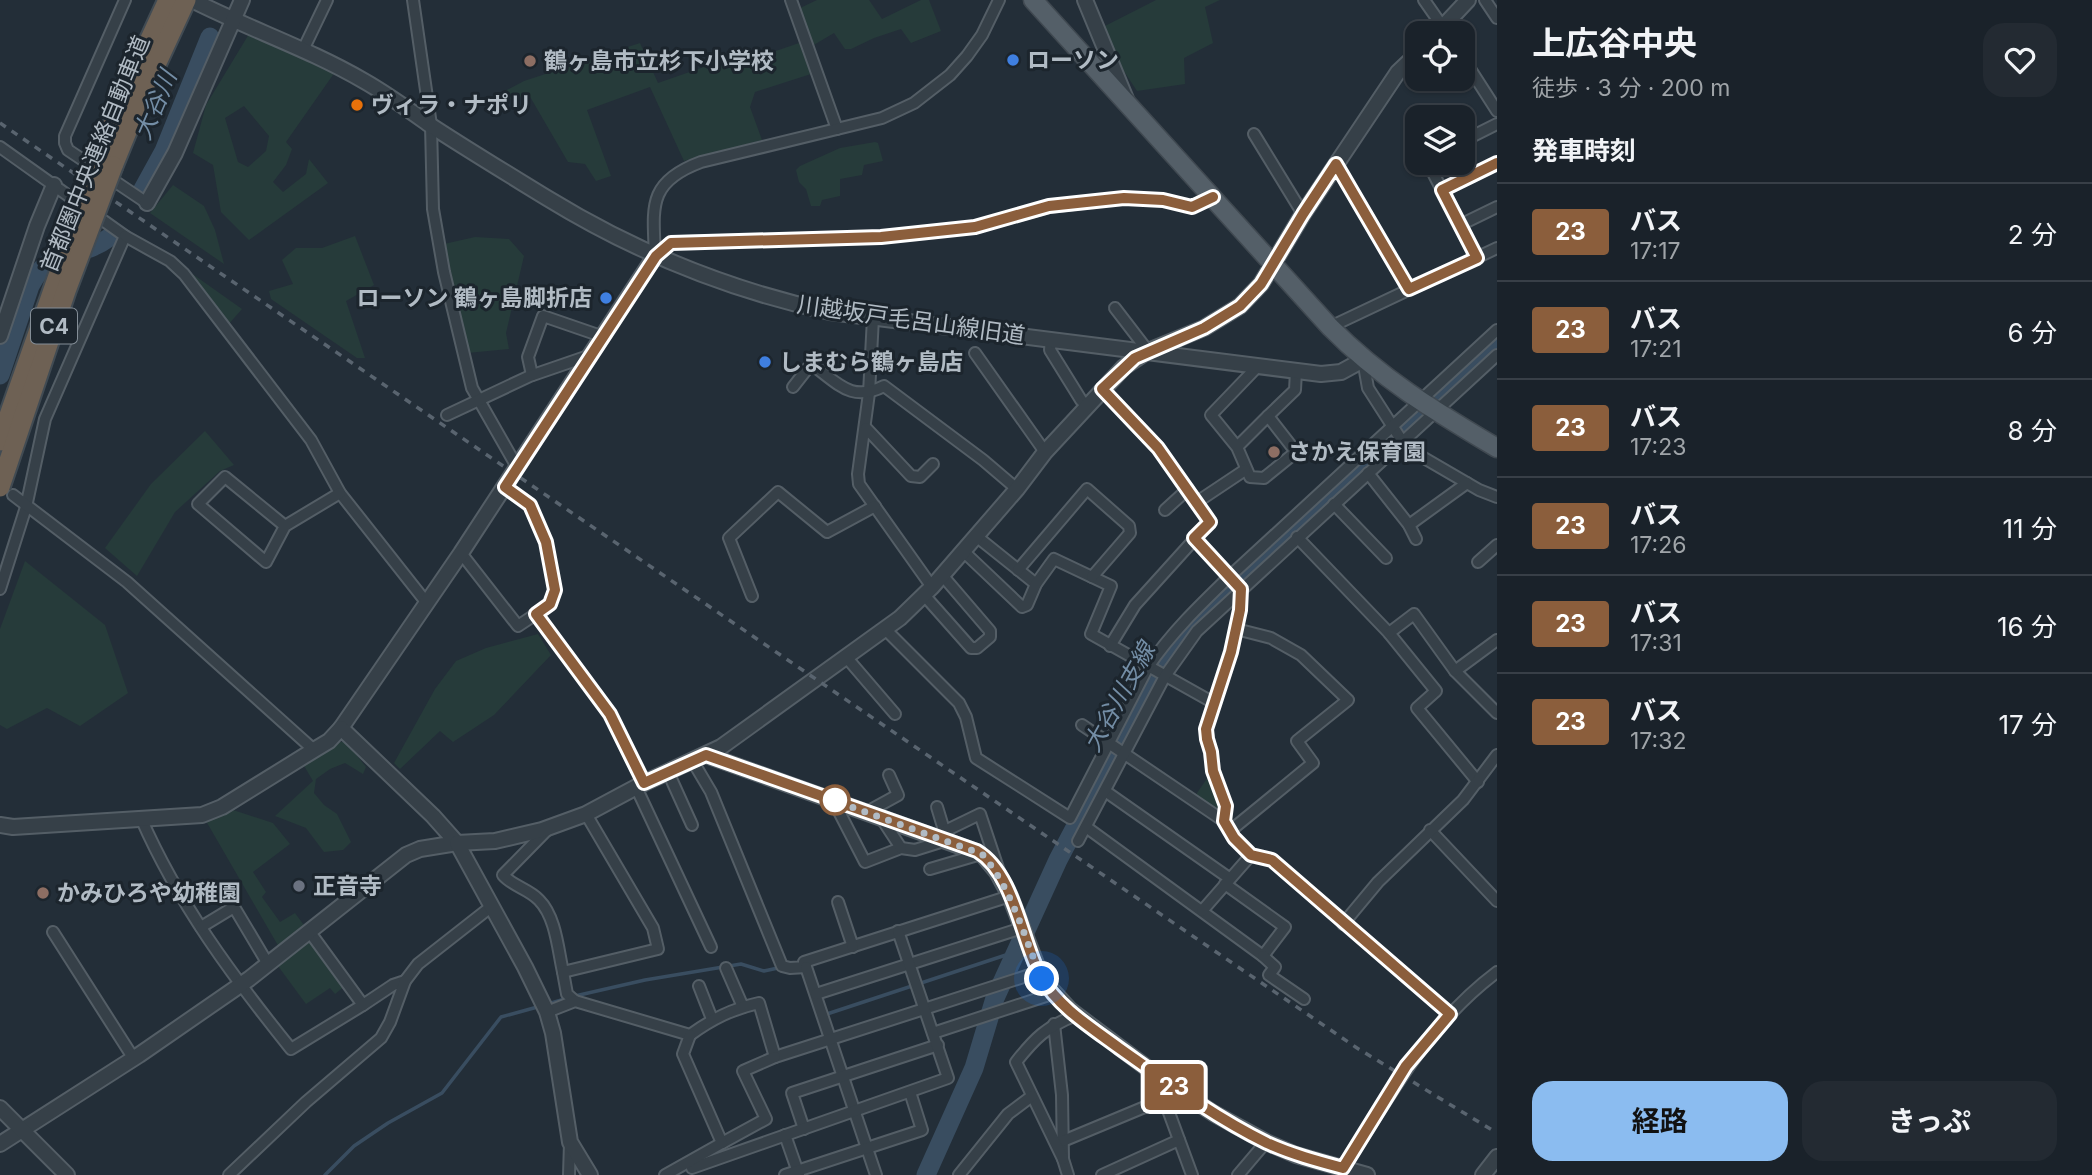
<!DOCTYPE html>
<html lang="ja">
<head>
<meta charset="utf-8">
<style>
  :root { --surface:#1a222a; --page:#232a32; --text:#f1f3f6; --muted:#9fa4a8; --line:#383f47; --accent:#8bbcf0 }
  body { margin:0; font-family:Inter,"Noto Sans JP",sans-serif; background:var(--page); color:var(--text); height:100vh; display:flex; flex-direction:column; font-size:26px; white-space:nowrap }
  * { box-sizing:border-box; margin:0 }
  p { font-size:23px; color:var(--muted) }
  .icon { flex:none; width:38px; height:38px; fill:none; stroke:currentColor; stroke-width:2; stroke-linecap:round; stroke-linejoin:round }
  .map { position:relative; flex:1; overflow:hidden }
  .drawer { display:flex; flex-direction:column; background:var(--surface); width:595px }
  .drawer>* { flex:none }
  .badge { padding:0 14px; border-radius:5px; font-size:24px; line-height:46px }
  .fabs { position:absolute; left:1405px; top:21px; display:grid; gap:14px }
  .fabs a { display:grid; place-items:center; width:70px; height:70px; border-radius:14px; background:var(--surface); box-shadow:0 2px 5px #0004,0 0 0 2px var(--line); font-size:35px }
  .you { position:absolute; width:35px; height:35px; margin:-18px; border:5px solid #fff; border-radius:50%; background:#1a73e8; box-shadow:0 0 0 10px #1a73e833 }
  .map>.badge { position:absolute; translate:-50% -50%; box-shadow:0 0 0 4px #fff }
  h2 { padding:0 35px; font-size:26px; line-height:63px }
  .round { display:grid; place-items:center; flex:none; width:74px; height:74px; border-radius:21px; background:var(--page) }
  .head { display:flex; align-items:center; justify-content:space-between; height:119px; padding:0 35px }
  h1 { font-size:33px; font-weight:700; line-height:52px }
  .button { display:flex; gap:14px; margin-top:auto; padding:14px 35px }
  .button a { flex:1; height:80px; border-radius:21px; background:var(--accent); color:#111; font-size:28px; font-weight:700; line-height:80px; text-align:center }
  .button a+a { background:var(--page); color:var(--text) }
  ul { padding:0; list-style:none }
  li { display:flex; align-items:center; gap:21px; height:98px; padding:0 35px; border-top:2px solid var(--line) }
  li div { flex:1 }
  li b { display:block; font-size:26px }
  li em { font-style:normal }
  li .badge { min-width:77px; font-weight:700; text-align:center }
  main { display:flex; flex:1; min-height:0 }
  .map>svg:first-child { display:block }
  .green { fill:#263b3a; fill-rule:evenodd }
  .lines { fill:none; stroke-linecap:round; stroke-linejoin:round }
  .stream { stroke:#394d60; stroke-width:3.5 }
  .river { stroke:#394d60; stroke-width:19 }
  .minor-casing { stroke:#545e66; stroke-width:14 }
  .tertiary-casing { stroke:#545e66; stroke-width:18 }
  .primary-casing { stroke:#404951; stroke-width:21 }
  .motorway-casing { stroke:#414b53; stroke-width:23 }
  .minor { stroke:#364048; stroke-width:10 }
  .tertiary { stroke:#364048; stroke-width:14 }
  .primary { stroke:#545f68; stroke-width:18 }
  .motorway { stroke:#6e6154; stroke-width:19 }
  .rail { stroke:#59646f; stroke-width:3.5; stroke-dasharray:7 7; stroke-linecap:butt }
  .motorway-bridge-casing { stroke:#414b53; stroke-width:23; stroke-linecap:butt }
  .motorway-bridge { stroke:#6e6154; stroke-width:19 }
  .line-casing { stroke:#fff; stroke-width:16 }
  .line { stroke:#8b5e3c; stroke-width:10 }
  .walk { stroke:#b1bbc4; stroke-width:7; stroke-dasharray:0 12.6 }
  .shop-dot { fill:#3f7fe0; stroke:#1c252d; stroke-width:2.5 }
  .education-dot { fill:#8d6e63; stroke:#1c252d; stroke-width:2.5 }
  .food-dot { fill:#e8710a; stroke:#1c252d; stroke-width:2.5 }
  .stop-dot { fill:#fff; stroke:#8b5e3c; stroke-width:3.5 }
  .worship-dot { fill:#6b7280; stroke:#1c252d; stroke-width:2.5 }
  .labels { text-anchor:middle; dominant-baseline:central; stroke-width:6; stroke-linejoin:round; paint-order:stroke }
  .shield { fill:#1c252d; stroke:#848e97; stroke-width:2 }
  .shield-label { font-size:21px; font-weight:bold; fill:#b1bbc4 }
  .poi-label { font-size:23px; font-weight:bold; fill:#b1bbc4; stroke:#1c252d; text-anchor:start }
  .street-label { font-size:23px; fill:#b1bbc4; stroke:#1c252d }
  .water-label { font-size:24px; font-style:italic; fill:#748ea6; stroke:#1c252d }
</style>
</head>
<body>
<main>
<div class="map">
<svg width="1497" height="1175" viewBox="0 0 1497 1175">
  <rect width="100%" height="100%" fill="#232e38"/>
  <g class="green">
    <path d="M817,0H869L882,19L921,0H929L941,31L911,43L901,29L874,38L851,49H845L834,33L812,46L798,9Z"/>
    <path d="M1156,0H1220L1205,7L1213,43L1184,58L1185,84L1137,91L1110,50L1103,27Z"/>
    <path d="M249,34L335,72L286,142L292,149L286,165L273,182L283,192L306,174L309,159L328,183L249,240L221,212L213,165L193,153L206,105ZM244,106L269,136L266,151L248,167L238,162L225,118Z"/>
    <path d="M640,43L658,83L727,59L730,67L799,43L811,74L755,92L750,107L762,140L684,161L650,87L587,110L611,176L596,181L585,164L568,162L529,95L509,99L505,91L524,81Z"/>
    <path d="M875,142L878,143L883,161L864,165L862,175L840,179V196L822,200L820,206H811L806,189L799,182L796,170L800,166L840,148Z"/>
    <path d="M173,185L204,206L215,230L224,264L150,213Z"/>
    <path d="M355,236L374,285L346,301L365,358H357L271,299L269,291L293,284L282,260L296,248H322Z"/>
    <path d="M475,237L509,239L524,256L506,333L509,349L467,353L447,265L444,244Z"/>
    <path d="M143,239L242,309L227,326L181,280L140,243Z"/>
    <path d="M205,431L234,465L220,471L175,512L137,576L105,548L151,484Z"/>
    <path d="M25,561L105,625L128,693L80,726L47,708L7,729L0,725V629Z"/>
    <path d="M538,634L551,655L494,715L453,742L440,731L400,769L394,763L435,689L456,661L486,648Z"/>
    <path d="M340,742H346L366,767L363,774L345,763L330,769L316,779L314,793L324,805L337,814L351,842L343,850L324,852L306,828L275,816L313,781L303,764Z"/>
    <path d="M1208,777L1213,778L1223,804V814L1196,799L1197,793Z"/>
    <path d="M230,809L273,823L290,844L253,872L266,892L262,897L280,922L295,913L306,928L280,949L206,821Z"/>
    <path d="M312,939L346,985L335,994L330,988L306,1004L278,966Z"/>
  </g>
  <g class="lines">
    <g class="stream">
      <path d="M575,996L645,980L741,964L764,971L778,968"/>
      <path d="M548,1004L568,998"/>
      <path d="M827,1014L1015,952"/>
      <path d="M325,1175L354,1146L388,1123L442,1093L501,1017L541,1006"/>
    </g>
    <g class="river">
      <path d="M142,191L164,151L210,37"/>
      <path d="M0,375L30,286C52,243 77,262 110,237"/>
      <path d="M926,1175L974,1068L995,998L1058,860L1160,666L1196,620L1497,341"/>
    </g>
    <g class="minor-casing">
      <g id="minor">
        <path d="M125,0L65,136V143L68,150L147,203"/>
        <path d="M413,0L431,125L433,209L444,272L472,388L517,467"/>
        <path d="M791,0L837,129"/>
        <path d="M999,0L982,35L967,56L950,75L914,103L882,118L701,162C647,182 653,207 655,256L671,243L681,242L881,237L975,227L1049,207L1124,198L1162,200L1192,207L1213,197"/>
        <path d="M1424,0L1447,33"/>
        <path d="M1485,0L1497,18"/>
        <path d="M303,50L327,0"/>
        <path d="M1463,58L1497,111"/>
        <path d="M1254,134L1303,214"/>
        <path d="M1463,141L1497,124"/>
        <path d="M0,147L125,236L45,419L26,507L0,589"/>
        <path d="M1428,163L1477,258"/>
        <path d="M1336,164L1409,289"/>
        <path d="M1442,190L1497,163"/>
        <path d="M1460,225L1497,207"/>
        <path d="M125,236L170,261L184,274L311,440L340,493L426,602"/>
        <path d="M1115,308L1148,351"/>
        <path d="M873,318L869,393L858,474L859,484L932,587"/>
        <path d="M1330,327L1497,248"/>
        <path d="M1051,339L1050,350L1081,400L1087,406"/>
        <path d="M975,353L1045,452"/>
        <path d="M1363,360L1368,388L1402,441L1424,458L1479,490L1497,497"/>
        <path d="M532,375L528,357L543,316L604,337"/>
        <path d="M793,387L811,364C838,383 851,403 884,386L983,460L1017,489"/>
        <path d="M1102,389L1158,448L1210,522L1135,605L1110,646"/>
        <path d="M447,415L530,376L591,355"/>
        <path d="M1268,416L1295,390L1296,371"/>
        <path d="M866,428L911,476L920,477L933,464"/>
        <path d="M1237,447L1268,416L1296,452L1264,478L1250,477L1237,447L1211,415L1259,365"/>
        <path d="M1368,473L1409,525L1416,539"/>
        <path d="M504,487L530,505L546,542L555,590L550,604L536,614L610,714L644,783"/>
        <path d="M13,495L127,582L314,750"/>
        <path d="M1197,502L1245,470"/>
        <path d="M1334,504L1386,558"/>
        <path d="M1165,510L1188,489"/>
        <path d="M1409,525L1467,483"/>
        <path d="M285,526L225,477L198,504L266,562L285,526L340,493"/>
        <path d="M976,536L1036,584"/>
        <path d="M1297,537L1389,633L1436,691L1417,708L1478,782"/>
        <path d="M1194,538L1241,589L1240,610L1231,652L1206,729L1211,752L1213,771L1226,806L1224,821L1234,838L1251,855L1272,860L1450,1014"/>
        <path d="M963,551L1022,607L1027,605L1036,584L1054,559L1111,586L1091,634L1214,703"/>
        <path d="M461,553L518,626L536,614"/>
        <path d="M1478,562L1497,545"/>
        <path d="M1018,570L1087,489L1129,526L1130,533L1092,577"/>
        <path d="M924,595L971,648H977L990,637V631L942,575"/>
        <path d="M752,596L729,538L778,492L827,532L875,506"/>
        <path d="M886,630L959,703L966,717L976,758L1070,818L1148,667C1171,633 1200,605 1229,577L1497,330"/>
        <path d="M1389,633L1414,614L1455,671L1497,713"/>
        <path d="M847,658L895,714"/>
        <path d="M1455,671L1497,640"/>
        <path d="M1082,725L1224,821"/>
        <path d="M692,760L711,792L782,966L790,968L806,967L804,962L1010,896"/>
        <path d="M668,772L692,825"/>
        <path d="M636,787L711,947"/>
        <path d="M1105,791L1229,878"/>
        <path d="M833,800L865,862L901,848L915,850L947,840L937,807"/>
        <path d="M867,812L898,795L889,775"/>
        <path d="M880,816L901,848"/>
        <path d="M141,818C178,903 233,977 291,1049L363,1005"/>
        <path d="M1086,827L1263,956L1285,927L1225,884"/>
        <path d="M548,829L503,875C512,886 529,889 539,900C556,917 558,950 563,972"/>
        <path d="M1430,830L1497,901"/>
        <path d="M945,831L980,814L999,871"/>
        <path d="M1230,831L1313,763L1297,741L1348,700L1301,655L1271,638L1236,629"/>
        <path d="M1078,841L1165,676L1197,631L1497,355"/>
        <path d="M930,869L981,854"/>
        <path d="M838,902L853,947"/>
        <path d="M1202,911L1251,855"/>
        <path d="M1343,924L1378,882L1463,800L1497,755"/>
        <path d="M201,927L234,907L268,964"/>
        <path d="M309,931L363,1005L393,985L405,981"/>
        <path d="M53,932L134,1059"/>
        <path d="M1263,956L1275,967L1269,975L1304,999"/>
        <path d="M806,967L876,1175"/>
        <path d="M726,968L743,1007"/>
        <path d="M699,986L712,1019"/>
        <path d="M816,994L1022,928"/>
        <path d="M575,1001L567,994L563,972L658,949L653,928L586,814"/>
        <path d="M547,1012L575,1001L690,1035C712,1019 732,1009 759,1003L775,1057L1039,972"/>
        <path d="M1054,1024L1062,1095L1063,1159L1068,1175"/>
        <path d="M933,1033L1055,993"/>
        <path d="M1159,1077L1164,1099L1192,1175"/>
        <path d="M804,1129L792,1093L938,1045"/>
        <path d="M785,1135L799,1175"/>
        <path d="M1063,1141L1164,1099"/>
        <path d="M722,1143L766,1119L743,1071L775,1057"/>
        <path d="M1063,1159L1016,1062C1035,1038 1046,1027 1076,1015"/>
        <path d="M692,1168L948,1078L898,931"/>
        <path d="M1343,1168C1391,1096 1425,1026 1497,972"/>
        <path d="M229,1175L306,1102L381,1038L390,1022L405,981L418,964L492,906"/>
        <path d="M569,1175L570,1143"/>
        <path d="M665,1175L722,1143L683,1054L690,1035"/>
        <path d="M785,1175L922,1130L910,1092"/>
        <path d="M959,1175L1008,1114L1032,1096"/>
        <path d="M1102,1175L1179,1140"/>
        <path d="M1238,1175L1266,1142"/>
      </g>
    </g>
    <g class="tertiary-casing">
      <g id="tertiary">
        <path d="M192,0C249,29 309,49 364,81C387,94 409,110 430,125C468,150 508,174 547,198C635,252 729,290 830,312L1321,374L1341,372L1363,360"/>
        <path d="M1085,0L1126,99"/>
        <path d="M1437,33L1468,0"/>
        <path d="M147,203L175,153L242,0"/>
        <path d="M0,336L37,226L54,185"/>
        <path d="M341,728L461,553L655,256"/>
        <path d="M706,755L982,854L997,872L1010,896L1042,979L1070,1010L1159,1077L1213,1113L1266,1142L1296,1155L1367,1175"/>
        <path d="M0,825L13,827L202,815L222,807L314,750L329,741L341,728L433,816L457,843L420,849L406,855L249,979L139,1055L0,1144"/>
        <path d="M0,1108L67,1175"/>
        <path d="M590,1175L570,1142L553,1033L547,1012L525,967L457,843L495,841L542,830L586,814L644,783L721,747L900,618L932,587L1017,489L1045,452L1124,367L1148,351L1204,328L1240,306L1261,284L1303,214L1398,72L1418,53"/>
        <path d="M1483,1175L1497,1157"/>
      </g>
    </g>
    <g class="primary-casing">
      <path id="primary" d="M1033,0L1330,327C1381,379 1435,411 1497,448"/>
    </g>
    <g class="motorway-casing">
      <g id="motorway">
        <path d="M99,159L127,89L168,0"/>
        <path d="M113,166L142,95L186,0"/>
      </g>
    </g>
    <use href="#minor" class="minor"/>
    <use href="#tertiary" class="tertiary"/>
    <use href="#primary" class="primary"/>
    <use href="#motorway" class="motorway"/>
    <path class="rail" d="M0,123L1357,1048L1497,1133"/>
    <g class="motorway-bridge-casing">
      <g id="motorway-bridge">
        <path d="M0,441L99,159"/>
        <path d="M0,487L66,291L113,166"/>
      </g>
    </g>
    <use href="#motorway-bridge" class="motorway-bridge"/>
  </g>
  <g class="lines">
    <g class="line-casing">
      <path id="line" d="M1213,197L1192,207L1163,200L1124,198L1049,206L975,227L881,237L671,243L656,256L505,487L530,505L546,542L555,590L550,604L536,614L610,714L644,783L706,755L977,851C1015,874 1021,940 1041,977C1058,1007 1092,1028 1119,1048C1167,1082 1214,1117 1267,1143C1291,1154 1317,1161 1343,1168L1406,1066L1450,1014L1272,860L1251,855L1234,838L1224,821L1226,806L1213,771L1211,752L1207,739L1206,729L1231,652L1240,610L1241,589L1194,538L1210,522L1158,448L1102,389L1135,358L1204,328L1240,306L1261,284L1303,214L1336,164L1409,289L1477,258L1442,190L1497,163"/>
    </g>
    <use href="#line" class="line"/>
    <path class="walk" d="M835,800H832L982,854C1013,890 1023,935 1042,979"/>
  </g>
  <g class="shop-dot">
    <circle cx="1013" cy="60" r="7"/>
    <circle cx="606" cy="298" r="7"/>
    <circle cx="765" cy="362" r="7"/>
  </g>
  <g class="education-dot">
    <circle cx="530" cy="61" r="7"/>
    <circle cx="1274" cy="452" r="7"/>
    <circle cx="43" cy="893" r="7"/>
  </g>
  <circle class="food-dot" cx="357" cy="105" r="7"/>
  <circle class="stop-dot" cx="835" cy="800" r="14"/>
  <circle class="worship-dot" cx="299" cy="886" r="7"/>
  <g class="labels">
    <rect class="shield" x="31" y="308.5" width="46" height="35" rx="5"/>
    <g class="shield-label">
      <text x="54" y="326">C4</text>
    </g>
    <g class="poi-label">
      <text x="1027" y="60">ローソン</text>
      <text x="544" y="61">鶴ヶ島市立杉下小学校</text>
      <text x="371" y="105">ヴィラ・ナポリ</text>
      <text x="592" y="298" text-anchor="end">ローソン 鶴ヶ島脚折店</text>
      <text x="779" y="362">しまむら鶴ヶ島店</text>
      <text x="1288" y="452">さかえ保育園</text>
      <text x="313" y="886">正音寺</text>
      <text x="57" y="893">かみひろや幼稚園</text>
    </g>
    <g class="street-label">
      <text transform="translate(95 154) rotate(-68)">首都圏中央連絡自動車道</text>
      <text transform="translate(911 320) rotate(8)">川越坂戸毛呂山線旧道</text>
    </g>
    <g class="water-label">
      <text transform="translate(155 105) rotate(-67)">大谷川</text>
      <text transform="translate(1119 697) rotate(-61)">大谷川支線</text>
    </g>
  </g>
</svg>
<div class="fabs">
<a><svg class="icon" aria-label="locate" viewBox="0 0 24 24"><circle cx="12" cy="12" r="6"/><path d="M12 2v4M12 18v4M2 12h4M18 12h4"/></svg></a>
<a><svg class="icon" aria-label="layers" viewBox="0 0 24 24"><path d="M12 4l9 5-9 5-9-5zM3 14l9 5 9-5"/></svg></a>
</div>
<div class="you" style="left:1042px;top:979px"></div>
<b class="badge" style="left:1174px;top:1087px;background:#8b5e3c;color:#fff">23</b>
</div>
<section class="drawer">
<div class="head"><div><h1>上広谷中央</h1><p>徒歩 · 3 分 · 200 m</p></div><a class="round"><svg class="icon" aria-label="heart" viewBox="0 0 24 24"><path d="M12 20l-8-8c-3-5 5-10 8-4 3-6 11-1 8 4z"/></svg></a></div>
<h2>発車時刻</h2>
<ul>
<li><span class="badge" style="background:#8b5e3c;color:#fff">23</span><div><b>バス</b><p>17:17</p></div><em>2 分</em></li>
<li><span class="badge" style="background:#8b5e3c;color:#fff">23</span><div><b>バス</b><p>17:21</p></div><em>6 分</em></li>
<li><span class="badge" style="background:#8b5e3c;color:#fff">23</span><div><b>バス</b><p>17:23</p></div><em>8 分</em></li>
<li><span class="badge" style="background:#8b5e3c;color:#fff">23</span><div><b>バス</b><p>17:26</p></div><em>11 分</em></li>
<li><span class="badge" style="background:#8b5e3c;color:#fff">23</span><div><b>バス</b><p>17:31</p></div><em>16 分</em></li>
<li><span class="badge" style="background:#8b5e3c;color:#fff">23</span><div><b>バス</b><p>17:32</p></div><em>17 分</em></li>
</ul>
<div class="button"><a>経路</a><a>きっぷ</a></div>
</section>
</main>
</body>
</html>
